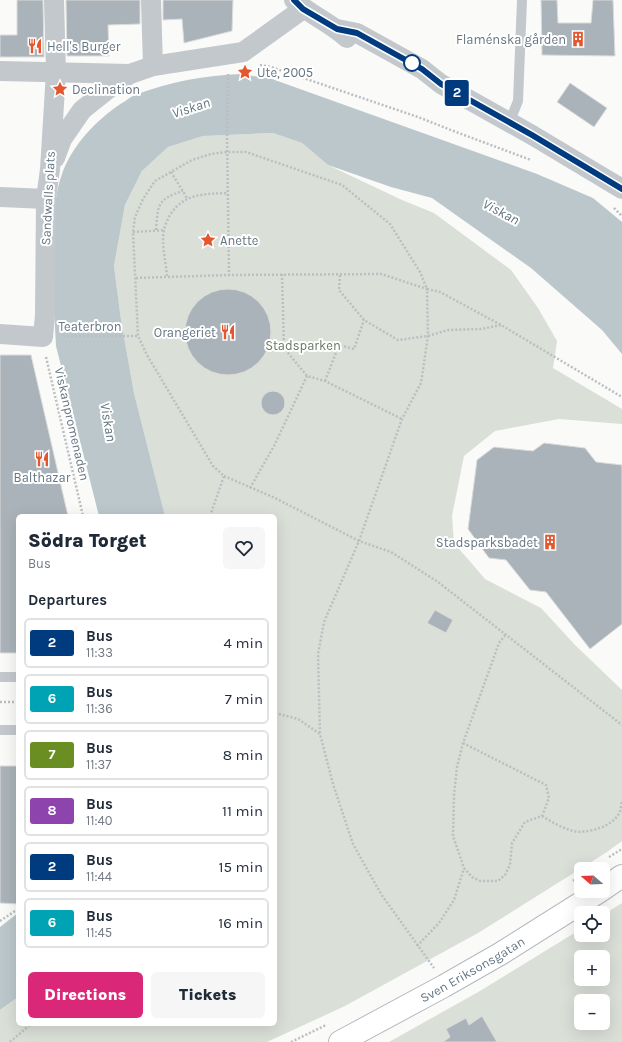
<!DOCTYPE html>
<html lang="en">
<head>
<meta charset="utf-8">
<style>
  :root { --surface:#fff; --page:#f6f6f7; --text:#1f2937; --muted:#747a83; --line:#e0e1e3; --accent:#db2777 }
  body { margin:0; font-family:Karla,sans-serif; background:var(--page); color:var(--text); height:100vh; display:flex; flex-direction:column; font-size:15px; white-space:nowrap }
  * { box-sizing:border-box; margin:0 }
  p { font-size:13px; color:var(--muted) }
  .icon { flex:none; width:22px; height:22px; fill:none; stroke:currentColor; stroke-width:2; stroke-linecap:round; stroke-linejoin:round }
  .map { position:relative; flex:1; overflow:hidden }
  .details { position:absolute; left:16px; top:514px; width:261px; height:512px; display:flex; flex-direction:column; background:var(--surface); border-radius:6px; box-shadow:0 4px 16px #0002 }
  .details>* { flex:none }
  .badge { padding:0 8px; border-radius:3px; font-size:14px; line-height:26px }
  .needle { width:26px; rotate:289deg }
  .controls { position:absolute; left:574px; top:862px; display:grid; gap:8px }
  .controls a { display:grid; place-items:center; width:36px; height:36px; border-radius:6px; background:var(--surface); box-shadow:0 4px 16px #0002; font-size:20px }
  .map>.badge { position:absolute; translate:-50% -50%; box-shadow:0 0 0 2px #fff }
  h2 { padding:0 12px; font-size:15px; line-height:36px }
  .round { display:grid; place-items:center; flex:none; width:42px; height:42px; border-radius:6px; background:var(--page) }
  .summary { display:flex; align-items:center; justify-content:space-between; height:68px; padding:0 12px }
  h1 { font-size:19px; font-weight:800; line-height:30px }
  .primary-button { display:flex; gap:8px; margin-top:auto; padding:8px 12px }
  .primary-button a { flex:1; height:46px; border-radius:6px; background:var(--accent); color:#fff; font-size:16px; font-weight:800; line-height:46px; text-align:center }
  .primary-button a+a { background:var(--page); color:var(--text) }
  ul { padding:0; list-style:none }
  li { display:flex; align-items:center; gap:12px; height:50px; margin:0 8px 6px; padding:0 4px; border:2px solid var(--line); border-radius:6px }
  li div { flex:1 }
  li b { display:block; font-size:15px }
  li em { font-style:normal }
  li .badge { min-width:44px; font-weight:700; text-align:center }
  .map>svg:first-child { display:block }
  .green { fill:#dadfd7; fill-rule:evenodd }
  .water { fill:#bbc7cb }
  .building { fill:#aab3b9; stroke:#dcdcda }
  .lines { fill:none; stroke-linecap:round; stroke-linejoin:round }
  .secondary-casing { stroke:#b3babf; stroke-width:24 }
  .path { stroke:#bbbfc2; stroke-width:2.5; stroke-dasharray:2 2; stroke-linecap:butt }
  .lane { stroke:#c3c8cc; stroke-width:10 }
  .street { stroke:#c3c8cc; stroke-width:20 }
  .secondary { stroke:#fff; stroke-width:22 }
  .line-casing { stroke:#fff; stroke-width:9 }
  .line { stroke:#003b80; stroke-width:6 }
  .stop-dot { fill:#fff; stroke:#003b80; stroke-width:2 }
  .labels { text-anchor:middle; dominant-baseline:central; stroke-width:4; stroke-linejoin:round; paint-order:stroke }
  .poi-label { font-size:13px; fill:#657683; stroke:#fff; text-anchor:start }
  .street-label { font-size:13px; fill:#657683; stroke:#fff }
  .park-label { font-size:13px; fill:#687a64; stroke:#fff }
  .water-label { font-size:14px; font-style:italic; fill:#60757c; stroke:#fff }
</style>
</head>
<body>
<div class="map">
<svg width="622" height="1042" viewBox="0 0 622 1042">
  <rect width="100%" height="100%" fill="#fafaf8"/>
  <g class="green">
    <path d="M273,133L302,143L328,165L402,200L434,213L511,270L538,308L557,341L553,368L622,409V424L559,419L495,431L464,456L452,516L454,543L485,579L541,608L575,645L622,690V841L607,852L478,933L345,1006L267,1042H0V1010L18,997V1024H275V516H165L134,393L121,320L114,266L125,205L142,171L168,147L203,136Z"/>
    <path d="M622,903V1042H389L480,991L581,929V935H603V915ZM581,957H603V979H581ZM581,1001H603V1023H581Z"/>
  </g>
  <g class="water">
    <path d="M241,74L272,79L537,174L593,198L622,222V354L602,330L531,268L432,198L391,187L328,165L302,143L273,133L203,136L168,147L142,171L125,205L114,266L121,320L134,393L165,516H99L56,346C54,317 54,289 54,261C54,233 52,204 61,177C71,146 96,120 122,103C126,101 130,97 135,95C168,82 206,75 241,74Z"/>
    <path d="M18,913V997L0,1010V927Z"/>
  </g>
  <g class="building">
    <path d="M17,0H43L44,57H0V35H17Z"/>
    <path d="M66,0H140V24L108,25L109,56H67Z"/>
    <path d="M163,0H233L232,31L184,43L182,19L163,20Z"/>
    <path d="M541,0H557L558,23H591L593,0H613L615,56L542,55Z"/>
    <path d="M570,83L607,108L594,127L557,102Z"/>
    <circle cx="228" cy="332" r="43"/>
    <path d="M0,355H31L68,516H18V653H0Z"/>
    <circle cx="273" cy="403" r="12"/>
    <path d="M544,443L585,448L596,462L622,465V624L590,649L546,592L530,590L506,560L489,558L468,529L477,460L494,447L533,451Z"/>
    <path d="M435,610L453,620L446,633L427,623Z"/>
    <path d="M0,766H18V904L0,903Z"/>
    <path d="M482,1016L497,1042H443L450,1037L446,1029L466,1018L469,1025Z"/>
  </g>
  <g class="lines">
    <g class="secondary-casing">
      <g id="secondary">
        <path d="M603,889L622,876"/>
        <path id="s1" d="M340,1042L444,986L500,954L600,891"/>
      </g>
    </g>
    <g class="path">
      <path d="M260,65L271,67L418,117L456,132L531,160"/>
      <path d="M228,74L227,137L229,275L381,274L427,289L428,336L421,383L402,419L359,541L324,622L318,654L320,734"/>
      <path d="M171,172L187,198"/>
      <path d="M614,208L622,216"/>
      <path d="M156,230C158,205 157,199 183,191"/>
      <path d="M133,232L165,230"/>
      <path d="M282,274L284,348L307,376L325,381L402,419"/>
      <path d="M340,275L339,290L364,320L398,340L428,336L448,330L481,329L501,325"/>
      <path d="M167,276C166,264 163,251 163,239C163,230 166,222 170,215C184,193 204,194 228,193"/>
      <path d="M136,278L229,275"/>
      <path d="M63,336H138"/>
      <path d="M46,357L83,516"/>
      <path d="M325,381L339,345L354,349L364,320"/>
      <path d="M224,476L275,498L359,541L391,552L438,582L622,725"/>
      <path d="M250,488L274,446L307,376"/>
      <path d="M210,516L224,476L213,466L147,355L138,336L133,232L135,217L143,199L155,181L192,160L211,154L227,152H246L342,185L390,224L420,272L427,289L440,292L501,325L622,397"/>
      <path d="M0,702H18"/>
      <path d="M275,713L298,719L320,734L333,784L353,844L381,894L434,968"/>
      <path d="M463,743L546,785L549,798L542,816L525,822L512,843L510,865L505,875L498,881H480L472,877L464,868L453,836L454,795L457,767L463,743L499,643L506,634"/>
      <path d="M542,816C552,822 562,828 573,831C586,834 611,827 618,815C621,812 621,805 622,800"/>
      <path d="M609,857L622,849"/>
      <path d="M591,869L598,864"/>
      <path d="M573,881L581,875"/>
      <path d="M0,921L18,909"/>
      <path d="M417,946L439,923L454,900L464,868"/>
      <path d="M10,1042L31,1024"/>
      <path d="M291,1042L326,1025"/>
    </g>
    <g class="lane">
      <path d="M509,123L518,101L522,0"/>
      <path d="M0,677H18"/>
      <path d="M0,730H18"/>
    </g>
    <g class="street">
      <path d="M151,0L153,66"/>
      <path d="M294,0C310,15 331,23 347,38"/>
      <path d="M337,29L357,33L422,69L441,84L532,135L622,189"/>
      <path d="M0,71L130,74"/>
      <path d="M55,158L62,139L82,110L112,86L130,74L153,66L243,52L303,9"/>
      <path d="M0,197L46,199"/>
      <path d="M0,334L43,337L45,315L46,199L50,169L56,72L54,0"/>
    </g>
    <use href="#secondary" class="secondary"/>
  </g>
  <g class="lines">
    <g class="line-casing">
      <path id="line" d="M294,0L303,9L337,29L357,33L422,69L441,84L532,135L622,189"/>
    </g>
    <use href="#line" class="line"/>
  </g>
  <defs>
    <g id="building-bare" transform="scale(1.2)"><path d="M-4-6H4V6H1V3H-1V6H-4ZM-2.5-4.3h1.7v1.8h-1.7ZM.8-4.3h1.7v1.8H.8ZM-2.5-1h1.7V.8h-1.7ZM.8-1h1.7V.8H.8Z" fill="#e4572e" stroke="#fff" stroke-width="2.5" paint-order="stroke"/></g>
    <g id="restaurant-bare" transform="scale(1.2)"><path d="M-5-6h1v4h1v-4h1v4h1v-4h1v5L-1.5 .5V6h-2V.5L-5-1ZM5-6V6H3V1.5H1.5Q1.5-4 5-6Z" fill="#e4572e" stroke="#fff" stroke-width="2.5" paint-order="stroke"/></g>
    <g id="sight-bare" transform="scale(1.2)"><path d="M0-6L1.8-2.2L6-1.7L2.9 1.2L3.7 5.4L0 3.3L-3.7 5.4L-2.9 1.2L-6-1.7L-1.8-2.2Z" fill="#e4572e" stroke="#fff" stroke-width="2.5" paint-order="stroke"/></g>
  </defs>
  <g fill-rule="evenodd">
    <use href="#building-bare" x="578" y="39"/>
    <use href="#restaurant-bare" x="35" y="46"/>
    <use href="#sight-bare" x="245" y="72"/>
    <use href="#sight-bare" x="60" y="89"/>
    <use href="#sight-bare" x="208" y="240"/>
    <use href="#restaurant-bare" x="228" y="332"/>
    <use href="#restaurant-bare" x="42" y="459"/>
    <use href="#building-bare" x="550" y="542"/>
  </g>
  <circle class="stop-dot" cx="412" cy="63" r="8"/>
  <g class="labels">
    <g class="poi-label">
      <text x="566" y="39" text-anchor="end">Flaménska gården</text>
      <text x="47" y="46">Hell's Burger</text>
      <text x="257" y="72">Ute, 2005</text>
      <text x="72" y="89">Declination</text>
      <text x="220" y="240">Anette</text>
      <text x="216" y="332" text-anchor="end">Orangeriet</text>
      <text x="42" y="477" text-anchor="middle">Balthazar</text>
      <text x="538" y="542" text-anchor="end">Stadsparksbadet</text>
    </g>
    <g class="street-label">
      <text transform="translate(48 198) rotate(-87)">Sandwalls plats</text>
      <text x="90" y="326">Teaterbron</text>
      <text transform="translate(72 424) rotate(77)">Viskanpromenaden</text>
      <text stroke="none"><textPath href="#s1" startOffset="151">Sven Eriksonsgatan</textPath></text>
    </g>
    <g class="park-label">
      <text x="303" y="345">Stadsparken</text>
    </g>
    <g class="water-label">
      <text transform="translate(191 108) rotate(-18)">Viskan</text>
      <text transform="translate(501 212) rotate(28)">Viskan</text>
      <text transform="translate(108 422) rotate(80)">Viskan</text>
    </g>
  </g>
</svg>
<div class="controls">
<a><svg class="needle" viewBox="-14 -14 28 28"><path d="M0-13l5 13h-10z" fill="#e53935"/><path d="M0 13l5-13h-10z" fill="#747a83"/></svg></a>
<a><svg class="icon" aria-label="locate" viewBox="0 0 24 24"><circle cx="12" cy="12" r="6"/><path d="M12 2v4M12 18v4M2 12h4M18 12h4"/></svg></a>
<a>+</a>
<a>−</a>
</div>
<b class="badge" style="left:457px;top:93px;background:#003b80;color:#fff">2</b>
<section class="details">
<div class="summary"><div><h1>Södra Torget</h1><p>Bus</p></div><a class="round"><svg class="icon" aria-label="heart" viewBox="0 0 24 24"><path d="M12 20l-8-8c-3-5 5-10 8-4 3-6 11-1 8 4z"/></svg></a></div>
<h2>Departures</h2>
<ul>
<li><span class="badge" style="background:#003b80;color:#fff">2</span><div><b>Bus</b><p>11:33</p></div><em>4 min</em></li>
<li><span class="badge" style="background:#00a3b4;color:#fff">6</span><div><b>Bus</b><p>11:36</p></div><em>7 min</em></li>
<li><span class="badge" style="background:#6b8e23;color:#fff">7</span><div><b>Bus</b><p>11:37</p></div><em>8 min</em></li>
<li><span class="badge" style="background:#8e44ad;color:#fff">8</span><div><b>Bus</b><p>11:40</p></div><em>11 min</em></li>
<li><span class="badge" style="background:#003b80;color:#fff">2</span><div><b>Bus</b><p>11:44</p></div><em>15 min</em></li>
<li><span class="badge" style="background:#00a3b4;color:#fff">6</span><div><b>Bus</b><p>11:45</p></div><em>16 min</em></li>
</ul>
<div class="primary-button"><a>Directions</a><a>Tickets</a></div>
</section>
</div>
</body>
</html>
